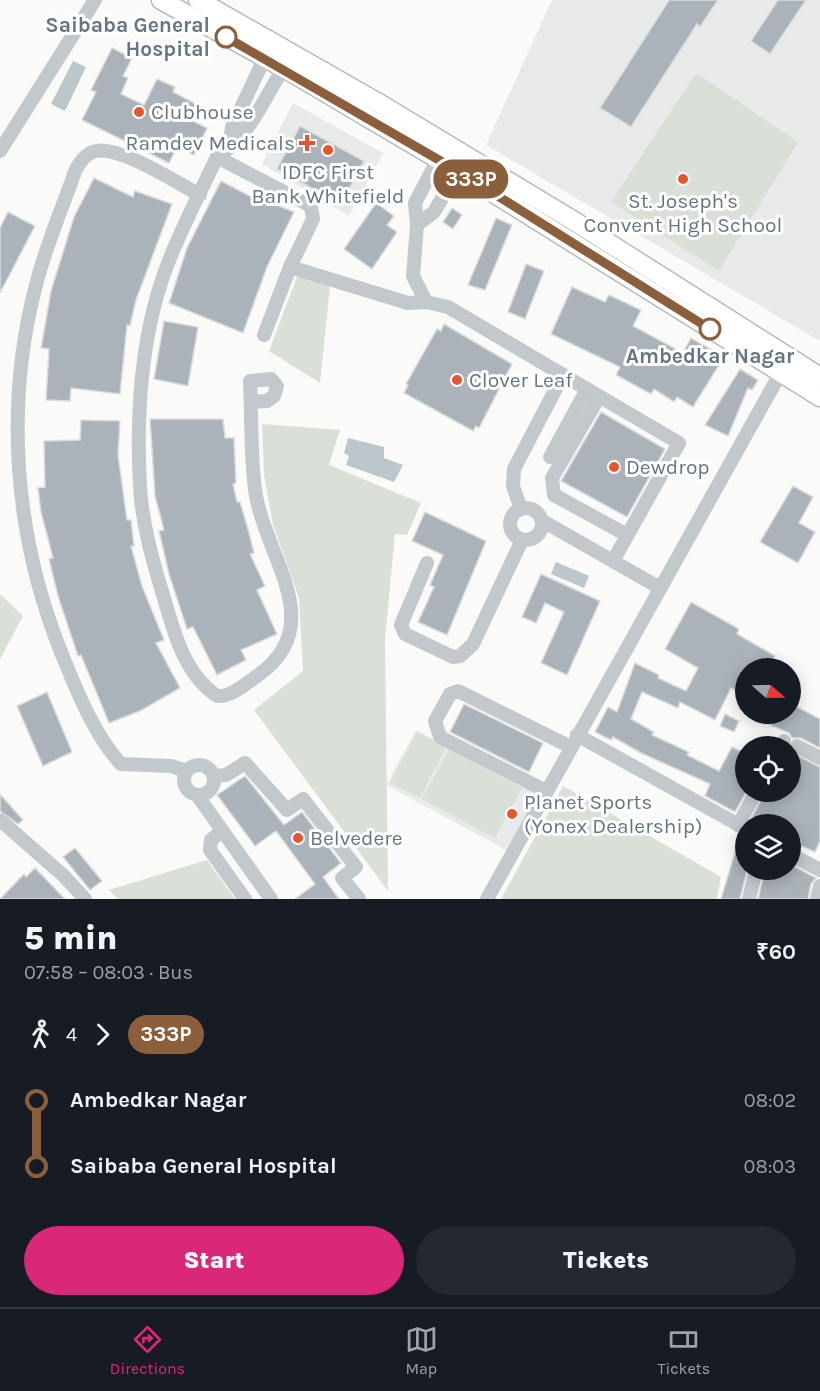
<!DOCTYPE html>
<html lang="en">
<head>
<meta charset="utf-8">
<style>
  :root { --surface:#171b24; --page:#242831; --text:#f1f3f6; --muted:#9ea1a6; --line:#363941; --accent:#db2777 }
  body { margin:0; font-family:Karla,sans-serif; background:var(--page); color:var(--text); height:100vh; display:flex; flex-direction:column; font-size:22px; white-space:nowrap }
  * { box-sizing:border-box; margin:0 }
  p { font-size:20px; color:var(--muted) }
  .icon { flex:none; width:33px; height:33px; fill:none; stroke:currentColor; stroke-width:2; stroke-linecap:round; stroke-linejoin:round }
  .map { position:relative; height:899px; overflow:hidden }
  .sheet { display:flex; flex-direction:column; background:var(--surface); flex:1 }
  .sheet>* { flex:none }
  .badge { padding:0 12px; border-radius:20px; font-size:21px; line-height:39px }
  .needle { width:39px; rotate:110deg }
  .controls { position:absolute; left:735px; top:658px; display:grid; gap:12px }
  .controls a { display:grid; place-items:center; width:66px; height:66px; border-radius:50%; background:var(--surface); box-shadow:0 3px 15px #0003; font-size:30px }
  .map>.badge { position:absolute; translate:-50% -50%; box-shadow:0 0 0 3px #fff }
  .legs { display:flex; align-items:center; gap:9px; height:66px; padding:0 24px; font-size:20px }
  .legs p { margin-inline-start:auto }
  .head { display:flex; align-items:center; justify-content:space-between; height:102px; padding:0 24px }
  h1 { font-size:33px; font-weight:800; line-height:45px }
  .primary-button { display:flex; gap:12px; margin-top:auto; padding:12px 24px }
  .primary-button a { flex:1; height:69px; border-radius:36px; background:var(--accent); color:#fff; font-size:24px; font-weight:800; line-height:69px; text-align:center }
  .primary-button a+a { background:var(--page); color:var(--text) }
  ul { padding:0 24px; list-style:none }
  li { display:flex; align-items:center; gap:21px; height:66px; font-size:22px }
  li i { display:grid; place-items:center; width:9px; height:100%; margin:0 8px; background:currentColor }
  li i::after { content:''; width:15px; height:15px; margin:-8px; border:4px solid; border-radius:50%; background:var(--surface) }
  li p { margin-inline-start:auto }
  li:first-child i { background:linear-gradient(#0000 50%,currentColor 0) }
  li:last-child i { background:linear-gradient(currentColor 50%,#0000 0) }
  .tabs { display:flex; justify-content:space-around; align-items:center; height:84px; border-top:2px solid var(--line); background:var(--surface); font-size:16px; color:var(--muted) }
  .tabs a { display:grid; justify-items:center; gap:3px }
  .tabs .active { color:var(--accent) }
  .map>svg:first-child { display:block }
  .built { fill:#e8e9e9 }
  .green { fill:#dadfd7 }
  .water { fill:#bbc7cb }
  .building { fill:#aab3b9; stroke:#dcdcda; stroke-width:1.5 }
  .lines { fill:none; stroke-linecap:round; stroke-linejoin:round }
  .major-casing { stroke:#b5babe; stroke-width:21 }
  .minor { stroke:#c3c8cc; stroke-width:14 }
  .major { stroke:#fff; stroke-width:18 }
  .line-1-casing { stroke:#fff; stroke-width:14 }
  .line-1 { stroke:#8b5e3c; stroke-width:9 }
  .stop-1-dot { fill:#fff; stroke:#8b5e3c; stroke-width:3 }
  .poi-dot { fill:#e4572e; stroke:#fff; stroke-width:2 }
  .labels { text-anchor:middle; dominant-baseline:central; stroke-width:6; stroke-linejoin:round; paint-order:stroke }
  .stop-label { font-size:21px; font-weight:bold; fill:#657683; stroke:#fff; text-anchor:end }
  .poi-label { font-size:21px; fill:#657683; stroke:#fff; text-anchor:start }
</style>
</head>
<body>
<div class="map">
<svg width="820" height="899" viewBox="0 0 820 899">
  <rect width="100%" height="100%" fill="#fafaf8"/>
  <g class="built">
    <path d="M552,0H820V341L486,145Z"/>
    <path d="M293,103L383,153L349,216L262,164Z"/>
    <path d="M416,730L538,795L508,851L386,785Z"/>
  </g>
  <g class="green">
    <path d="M696,73L798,142L719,271L611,202Z"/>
    <path d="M298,274L330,286L320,383L269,351Z"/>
    <path d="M262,424L340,430L329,465L421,503L407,535L395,534L385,639L388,891L254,710L303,671L299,598L273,525L264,475Z"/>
    <path d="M0,594L23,616L0,659Z"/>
    <path d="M417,732L446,747L420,798L390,783Z"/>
    <path d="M449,749L522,788L495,838L422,799Z"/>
    <path d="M563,786L721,877L717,899H501Z"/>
    <path d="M207,860L235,899H118L109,890Z"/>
  </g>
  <g class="water">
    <path d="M73,61L86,67L65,111L51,104Z"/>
    <path d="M348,438L384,447V458L403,465L394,482L346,465L349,456L344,453Z"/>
    <path d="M556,562L589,576L584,588L551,574Z"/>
  </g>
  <g class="building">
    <path d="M669,0H718L700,27L697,24L631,127L600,108Z"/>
    <path d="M778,0H806L770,54L751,41Z"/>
    <path d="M112,48L132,58L123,76L128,78L121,94L144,105L157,79L175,87L173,92L196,104L189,119L207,128L194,155L177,147L169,163L82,120L96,92L91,90Z"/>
    <path d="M300,126L364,161L341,204L277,169Z"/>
    <path d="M94,178L133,197L135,191L172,204L136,300L130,326L127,325L120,394L71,388L70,401L46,400L49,349L41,348L51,291L74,217Z"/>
    <path d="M221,181L261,202L262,199L294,212L267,267L243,333L169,303L187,248Z"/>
    <path d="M376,203L394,216L387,225L397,232L372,269L344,249Z"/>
    <path d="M452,208L462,215L453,229L443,222Z"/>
    <path d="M8,212L35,226L0,293V228Z"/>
    <path d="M496,218L512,225L485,290L468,285Z"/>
    <path d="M526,264L544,271L525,319L508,312Z"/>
    <path d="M572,287L605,302L609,295L641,310L633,326L683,353L691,338L724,357L693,407L677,397L674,402L654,389L651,394L616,375L620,367L551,334Z"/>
    <path d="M164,321L198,327L188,386L154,379Z"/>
    <path d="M444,324L512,364L479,428L476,426L473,431L404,393L408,385L406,384L437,329L441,331Z"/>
    <path d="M740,369L758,380L752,390L748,388L728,436L705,425Z"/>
    <path d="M601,412L665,449L627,517L561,481Z"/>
    <path d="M150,419H223L225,438H234L236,483L233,484L237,502H240L248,529L254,553L250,554L265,586L257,590L277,634L241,650L246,660L217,675L193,627L187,629L169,574L159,531L164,530L155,496Z"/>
    <path d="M81,420L120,421L118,455L127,520H131L134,546H131L142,586L164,640L156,643L180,688L140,711L109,723L81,655L78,656L58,596L49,559L53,558L41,512L38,488L45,487L44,441L80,440Z"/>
    <path d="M793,486L813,497L799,523L815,532L798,563L760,542Z"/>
    <path d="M425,512L486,541L447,635L418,622L434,587L430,585L443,555L412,541Z"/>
    <path d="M541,574L600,601L567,675L541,663L564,612L545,603L536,623L522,617Z"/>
    <path d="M691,602L739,629L737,634L775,656L767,669H746V696L731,688L715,720L680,702L678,708L642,692L631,719L654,732L652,735L689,752L687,755L719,771L732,747L746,754V792L735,812L705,796L710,784L641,753L613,737L611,740L595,732L608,707L617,712L635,663L659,675L658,678L686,691L698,668L665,649Z"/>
    <path d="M47,692L72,752L43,766L17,706Z"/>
    <path d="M790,703L820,719V748L801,738H792L789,733L766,723L770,714H790Z"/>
    <path d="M464,704L543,743L529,772L450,732Z"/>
    <path d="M725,714L739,721L734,732L720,726Z"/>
    <path d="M790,752L820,767V841L815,852L799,845L801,841L790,837V825H758L750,821L765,792H790V777L795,767L790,765Z"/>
    <path d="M245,776L284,825L302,812L341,863L323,877L339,899H295L315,884L276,831L255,846L217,795Z"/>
    <path d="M0,794L23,820L18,824L0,811Z"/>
    <path d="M740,836L746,838L747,870L740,899H721Z"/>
    <path d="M75,848L102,881L90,890L63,857Z"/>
    <path d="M792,865L816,878L811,884L808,899H758L765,870H790Z"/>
    <path d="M35,868L65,899H0L24,874L26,877Z"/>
  </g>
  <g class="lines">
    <g class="major-casing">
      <g id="major">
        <path d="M161,0L289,71L458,171L820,397"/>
        <path d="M198,0L377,102L574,221L820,377"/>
      </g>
    </g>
    <g class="minor">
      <path d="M269,49L232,127L229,148C256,125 268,89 289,60"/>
      <path d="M229,148L217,157C199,195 178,234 164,274C141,339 136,417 140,486C142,524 153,562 164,598C174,633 185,675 217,696C232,697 245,684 257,676C329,626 267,559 256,496C250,459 252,419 250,381L271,379L277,386L274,396L267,401L251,402"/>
      <path d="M0,151L95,0"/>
      <path d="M217,157L311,206L313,219L290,267L408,303L426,302L448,307L563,375L514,469L513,486L521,509"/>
      <path d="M417,225L434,212L458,171"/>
      <path d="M426,302L413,276L417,225L415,203L438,159"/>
      <path d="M264,335L290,267"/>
      <path d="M563,375L679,443L613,561"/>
      <path d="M599,397L552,478L554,495L627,535"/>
      <path d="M550,457L587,389"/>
      <circle cx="526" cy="524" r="16"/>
      <path d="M541,520L660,588"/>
      <path d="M427,563L401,625L405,634L453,657L460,656L473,644L522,540"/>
      <path d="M577,735L746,829"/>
      <path d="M797,746L820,758"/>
      <path d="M781,747L784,741"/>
      <circle cx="199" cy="780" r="15"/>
      <path d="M187,771L171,766L121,764C94,735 76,689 61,652C14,534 4,404 37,281C47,243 63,206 76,169C81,161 86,153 96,151C121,146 177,183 200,195"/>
      <path d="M214,776L226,775L245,763L287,810L303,799L356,867L342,878L359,899"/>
      <path d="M546,791L440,737L435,721L450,694L458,691L571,747"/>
      <path d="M197,795L271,899"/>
      <path d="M0,820L64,876L85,899"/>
      <path d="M738,825L756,792"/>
      <path d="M222,831L211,840L210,850L245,899"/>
      <path d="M790,854L820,870"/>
      <path d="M487,899L785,365"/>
      <path d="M749,899L756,870"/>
      <path d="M817,899L820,886"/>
    </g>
    <use href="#major" class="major"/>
  </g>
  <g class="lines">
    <g class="line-1-casing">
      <path id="line-1" d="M226,37L458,171L710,329"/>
    </g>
    <use href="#line-1" class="line-1"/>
  </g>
  <g class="stop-1-dot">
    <circle cx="226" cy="37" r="10"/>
    <circle cx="710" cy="329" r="10"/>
  </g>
  <g class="poi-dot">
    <circle cx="139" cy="112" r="6"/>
    <path d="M304 134h6v6h6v6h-6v6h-6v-6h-6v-6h6z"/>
    <circle cx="328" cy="150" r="6"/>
    <circle cx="683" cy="179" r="6"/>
    <circle cx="457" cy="380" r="6"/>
    <circle cx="614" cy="467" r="6"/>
    <circle cx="512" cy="814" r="6"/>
    <circle cx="298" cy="838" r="6"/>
  </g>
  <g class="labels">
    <g class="stop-label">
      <text x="210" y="25">Saibaba General<tspan x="210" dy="24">Hospital</tspan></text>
      <text x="710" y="356" text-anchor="middle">Ambedkar Nagar</text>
    </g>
    <g class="poi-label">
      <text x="151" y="112">Clubhouse</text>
      <text x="295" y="143" text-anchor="end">Ramdev Medicals</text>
      <text x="328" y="172" text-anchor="middle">IDFC First<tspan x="328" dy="24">Bank Whitefield</tspan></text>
      <text x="683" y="201" text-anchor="middle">St. Joseph's<tspan x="683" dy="24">Convent High School</tspan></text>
      <text x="469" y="380">Clover Leaf</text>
      <text x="626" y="467">Dewdrop</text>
      <text x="524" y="802">Planet Sports<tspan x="524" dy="24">(Yonex Dealership)</tspan></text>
      <text x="310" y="838">Belvedere</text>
    </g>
  </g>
</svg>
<div class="controls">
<a><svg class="needle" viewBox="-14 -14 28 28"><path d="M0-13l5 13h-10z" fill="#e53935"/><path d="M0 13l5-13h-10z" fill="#9ea1a6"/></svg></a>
<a><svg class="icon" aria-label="locate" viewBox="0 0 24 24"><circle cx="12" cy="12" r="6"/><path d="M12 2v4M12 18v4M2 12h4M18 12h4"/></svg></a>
<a><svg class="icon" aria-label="layers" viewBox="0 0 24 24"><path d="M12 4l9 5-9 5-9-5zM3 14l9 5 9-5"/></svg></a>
</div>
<b class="badge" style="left:471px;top:179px;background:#8b5e3c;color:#fff">333P</b>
</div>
<section class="sheet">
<div class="head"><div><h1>5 min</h1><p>07:58 – 08:03 · Bus</p></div><b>₹60</b></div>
<div class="legs"><svg class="icon" aria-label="walk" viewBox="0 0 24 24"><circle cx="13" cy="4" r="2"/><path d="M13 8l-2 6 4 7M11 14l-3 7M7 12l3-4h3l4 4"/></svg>4<svg class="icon" aria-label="forward" viewBox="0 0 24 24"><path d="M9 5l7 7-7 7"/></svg><b class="badge" style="background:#8b5e3c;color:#fff">333P</b></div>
<ul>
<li><i style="color:#8b5e3c"></i><b>Ambedkar Nagar</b><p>08:02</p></li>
<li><i style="color:#8b5e3c"></i><b>Saibaba General Hospital</b><p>08:03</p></li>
</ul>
<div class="primary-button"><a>Start</a><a>Tickets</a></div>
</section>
<nav class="tabs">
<a class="active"><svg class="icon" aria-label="directions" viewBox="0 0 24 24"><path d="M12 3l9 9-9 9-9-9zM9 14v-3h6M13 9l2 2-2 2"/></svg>Directions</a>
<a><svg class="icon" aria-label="map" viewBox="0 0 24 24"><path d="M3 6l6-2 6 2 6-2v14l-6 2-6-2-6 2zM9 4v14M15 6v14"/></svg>Map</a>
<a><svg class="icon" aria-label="tickets" viewBox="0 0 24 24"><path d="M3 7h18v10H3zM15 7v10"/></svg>Tickets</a>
</nav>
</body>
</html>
